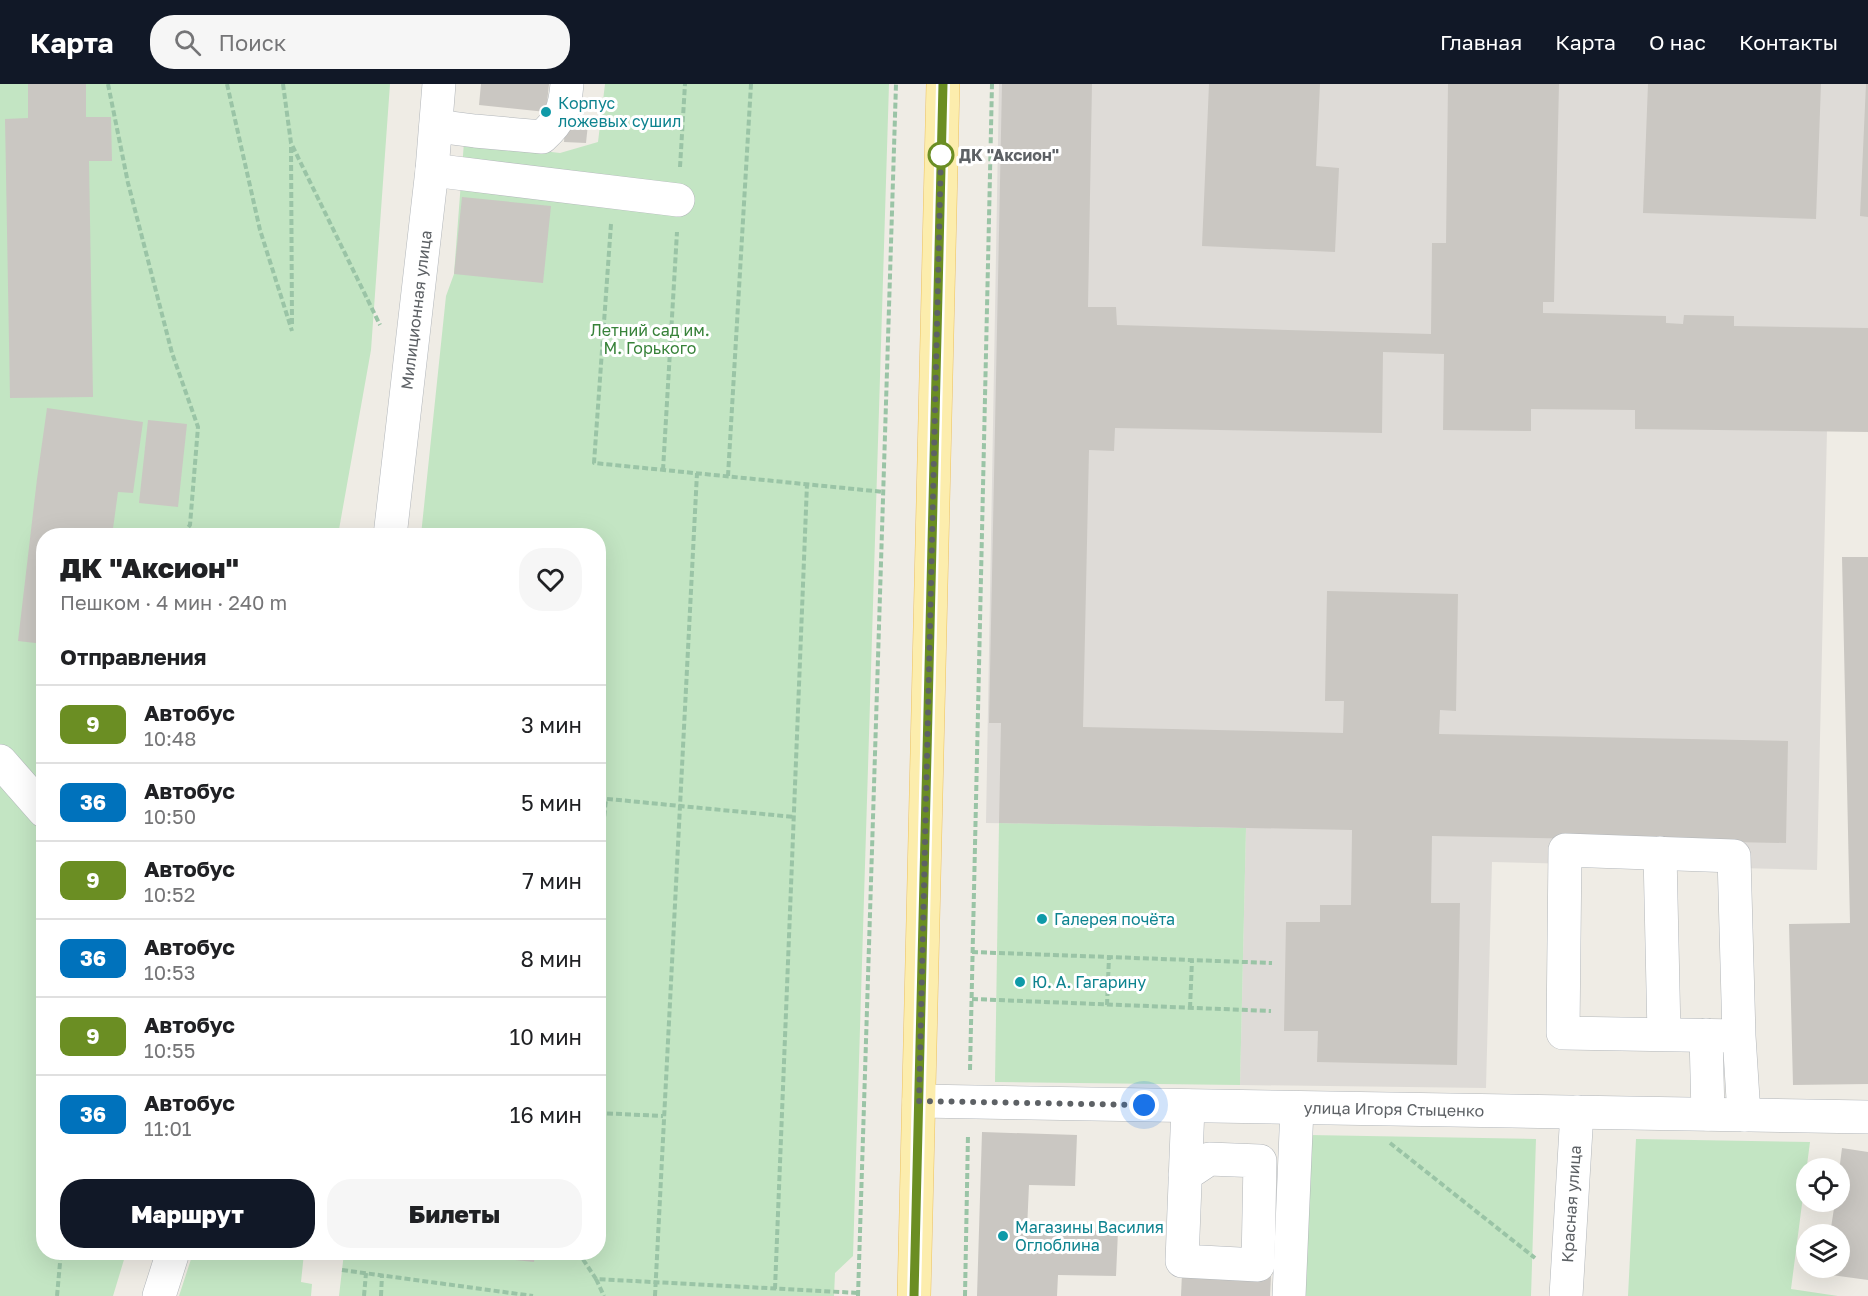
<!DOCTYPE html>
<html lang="ru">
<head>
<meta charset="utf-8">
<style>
  :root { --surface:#fff; --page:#f6f6f6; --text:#202124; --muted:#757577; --line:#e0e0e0; --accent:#111827 }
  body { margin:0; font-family:"Golos Text",sans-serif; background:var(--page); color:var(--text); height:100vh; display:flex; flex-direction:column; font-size:22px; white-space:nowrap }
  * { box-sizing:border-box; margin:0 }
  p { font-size:20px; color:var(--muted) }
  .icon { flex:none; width:33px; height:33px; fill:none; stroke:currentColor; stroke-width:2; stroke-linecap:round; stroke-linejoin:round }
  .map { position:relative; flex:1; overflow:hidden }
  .sheet { position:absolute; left:36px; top:444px; width:570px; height:732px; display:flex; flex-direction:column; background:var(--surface); border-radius:24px; box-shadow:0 6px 24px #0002 }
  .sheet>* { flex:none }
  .badge { padding:0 12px; border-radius:9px; font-size:21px; line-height:39px }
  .buttons { position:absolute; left:1796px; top:1074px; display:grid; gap:12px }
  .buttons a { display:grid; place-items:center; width:54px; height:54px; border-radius:50%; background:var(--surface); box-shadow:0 6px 24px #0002; font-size:30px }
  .you { position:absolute; width:30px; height:30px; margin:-15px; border:4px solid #fff; border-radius:50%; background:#1a73e8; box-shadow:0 0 0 9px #1a73e833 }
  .map>.badge { position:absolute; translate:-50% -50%; box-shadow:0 0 0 3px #fff }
  h2 { padding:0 24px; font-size:22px; line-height:54px }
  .round { display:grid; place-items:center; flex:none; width:63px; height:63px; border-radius:24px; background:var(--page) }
  .overview { display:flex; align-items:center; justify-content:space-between; height:102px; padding:0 24px }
  h1 { font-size:28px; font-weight:800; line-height:45px }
  .primary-button { display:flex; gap:12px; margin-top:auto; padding:12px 24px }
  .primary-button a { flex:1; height:69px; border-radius:24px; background:var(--accent); color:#fff; font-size:24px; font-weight:800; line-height:69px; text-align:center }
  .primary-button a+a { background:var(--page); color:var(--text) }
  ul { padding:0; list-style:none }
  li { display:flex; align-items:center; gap:18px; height:78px; padding:0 24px; border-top:2px solid var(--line) }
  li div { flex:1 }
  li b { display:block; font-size:22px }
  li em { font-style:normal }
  li .badge { min-width:66px; font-weight:700; text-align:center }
  header { display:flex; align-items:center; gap:36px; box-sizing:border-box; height:84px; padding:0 30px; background:var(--accent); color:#fff }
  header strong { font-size:28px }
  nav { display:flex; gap:33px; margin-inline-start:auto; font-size:21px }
  .search { width:420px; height:54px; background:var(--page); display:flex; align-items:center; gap:15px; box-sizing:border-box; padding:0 21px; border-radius:24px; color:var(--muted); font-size:22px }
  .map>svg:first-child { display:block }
  .industrial { fill:#dedbd7 }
  .green { fill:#c3e5c3 }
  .building { fill:#cac7c2 }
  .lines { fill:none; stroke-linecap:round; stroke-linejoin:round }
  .minor-casing { stroke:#b2b6ba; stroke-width:34 }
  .major-casing { stroke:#edc260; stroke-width:34 }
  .path { stroke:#9ac4a6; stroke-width:4; stroke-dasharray:6 3; stroke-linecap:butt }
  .minor { stroke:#fff; stroke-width:33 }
  .major { stroke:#fcedad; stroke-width:33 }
  .line-casing { stroke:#fff; stroke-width:14 }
  .line { stroke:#6b8e23; stroke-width:9 }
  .walk { stroke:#5d6165; stroke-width:6; stroke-dasharray:0 10.8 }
  .culture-dot { fill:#0f9aa8; stroke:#fff; stroke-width:2 }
  .stop-dot { fill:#fff; stroke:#6b8e23; stroke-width:3 }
  .labels { text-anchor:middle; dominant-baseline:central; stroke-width:6; stroke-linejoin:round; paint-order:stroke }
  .culture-label { font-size:16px; fill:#0d838f; stroke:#fff; text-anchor:start }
  .stop-label { font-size:16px; font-weight:bold; fill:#5d6165; stroke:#fff; text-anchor:start }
  .street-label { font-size:16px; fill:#5d6165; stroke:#fff }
  .park-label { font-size:16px; fill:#378239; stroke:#fff }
</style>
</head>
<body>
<header>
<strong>Карта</strong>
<div class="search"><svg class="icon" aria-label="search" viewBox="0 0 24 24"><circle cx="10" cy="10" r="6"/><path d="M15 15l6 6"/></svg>Поиск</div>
<nav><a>Главная</a><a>Карта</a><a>О нас</a><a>Контакты</a></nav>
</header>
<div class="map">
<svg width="1868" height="1212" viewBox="0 0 1868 1212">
  <rect width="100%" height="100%" fill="#efece5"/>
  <path class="industrial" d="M999,0H1868V347L1827,346L1817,786L1492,778L1486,1004L1240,1001L1246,744L986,739Z"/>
  <g class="green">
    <path d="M0,0H390L371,266L338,451L44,452V1168L126,1169L113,1212H0Z"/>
    <path d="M605,0H889L853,1172L835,1189L834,1212H339L344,1169L598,1168V452L421,451L446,212L454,190L464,58L560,69L598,58Z"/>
    <path d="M999,739L1246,744L1240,1001L995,998Z"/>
    <path d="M1309,1051L1536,1055L1531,1212H1305Z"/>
    <path d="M1636,1055L1810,1058L1791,1205L1838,1212H1628Z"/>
    <path d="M193,1169H304L301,1198L312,1200L311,1212H179Z"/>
  </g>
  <g class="building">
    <path d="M28,0H86V33H111L112,77H89L93,313L10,314L5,35L28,34Z"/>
    <path d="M481,0H549L546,28L479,21Z"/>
    <path d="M1002,0H1092L1088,223H1116L1117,241L1431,250L1432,159H1446L1448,0H1559L1554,218H1543V229L1666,232V239L1683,240L1684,231L1734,232V242L1868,244V348L1635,345V326L1531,325V347L1443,346L1444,270L1383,268L1382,349L1115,344L1114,367L1089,366L1083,643L1343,649L1344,617H1325L1327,507L1458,510L1456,627L1440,626L1439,650L1788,657L1786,759L1432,752L1431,819H1460L1457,981L1317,978L1318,947H1284L1286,838H1320V821H1351L1352,746L999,739L1001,639H989Z"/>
    <path d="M1209,0H1320L1316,82L1339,84L1335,168L1202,162Z"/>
    <path d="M1648,0H1821L1816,135L1643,129Z"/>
    <path d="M1866,0H1868V133L1860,132Z"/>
    <path d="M565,39L588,40L586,59L564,58Z"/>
    <path d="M462,113L551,122L543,199L454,190Z"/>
    <path d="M47,324L143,338L133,409L118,408L112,452H44V560L18,557L37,395Z"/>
    <path d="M148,336L187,340L178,423L139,419Z"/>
    <path d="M1842,473H1868V1000L1793,1001L1789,840L1850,839Z"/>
    <path d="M982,1048L1077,1051L1075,1102L1029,1101L1027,1145L1118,1147L1116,1192L1058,1191L1057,1212H977Z"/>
    <path d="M1842,1064L1868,1068V1196L1824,1190L1825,1184H1839V1150H1830L1835,1118H1839V1088Z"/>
    <path d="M461,1168H535L534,1178L461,1170Z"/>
    <path d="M1182,1189L1271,1192L1270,1212H1181Z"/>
  </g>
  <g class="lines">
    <g class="minor-casing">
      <g id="minor">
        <path d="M436,42L475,47L542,53C561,36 565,24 567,0"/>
        <path d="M432,86L678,116"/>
        <path d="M390,452L432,86L439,0"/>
        <path d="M0,677L44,727"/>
        <path d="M1660,769L1664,950"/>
        <path d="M1706,951L1708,1030"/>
        <path d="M1739,952L1563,949L1565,766L1734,772L1739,952L1744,1031"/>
        <path d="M919,1017L1868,1033"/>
        <path d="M1185,1091L1209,1075L1260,1077L1258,1181L1182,1177L1188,1022"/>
        <path d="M159,1212L173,1168"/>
        <path d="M1289,1212L1297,1024"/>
        <path d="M1566,1212L1577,1028"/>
      </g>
    </g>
    <g class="major-casing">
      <path id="major" d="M914,1212L943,0"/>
    </g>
    <g class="path">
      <path d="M108,0L128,99L172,269L198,343L190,441L181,452"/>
      <path d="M227,0L260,146L292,247"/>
      <path d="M283,0L291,59L380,241"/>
      <path d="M291,63L292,241"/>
      <path d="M680,83L685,0"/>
      <path d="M611,140L594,379L884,408"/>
      <path d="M663,386L677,148"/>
      <path d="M728,392L751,0"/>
      <path d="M598,714L794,733"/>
      <path d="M598,795L606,715"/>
      <path d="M972,868L1272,879"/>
      <path d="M972,915L1271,927"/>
      <path d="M1107,921L1109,873"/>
      <path d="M1190,924L1192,876"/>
      <path d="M970,986L992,0"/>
      <path d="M598,1029L663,1032"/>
      <path d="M1390,1059L1535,1174"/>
      <path d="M578,1168L596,1195L859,1209"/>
      <path d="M342,1186L533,1212"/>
      <path d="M596,1195L604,1212"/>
      <path d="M775,1205L807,400"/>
      <path d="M57,1212L61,1168"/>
      <path d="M364,1212L366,1189"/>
      <path d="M381,1212L382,1191"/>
      <path d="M655,1212L697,389"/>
      <path d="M858,1212L896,0"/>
      <path d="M965,1212L968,1050"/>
    </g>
    <use href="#minor" class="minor"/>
    <use href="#major" class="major"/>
  </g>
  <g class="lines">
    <g class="line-casing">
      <path id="line" d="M914,1212L943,0"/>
    </g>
    <use href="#line" class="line"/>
    <path class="walk" d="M941,71V69L919,1017L1144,1021"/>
  </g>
  <g class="culture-dot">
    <circle cx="546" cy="28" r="6"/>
    <circle cx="1042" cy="835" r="6"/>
    <circle cx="1020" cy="898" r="6"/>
    <circle cx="1003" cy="1152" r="6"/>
  </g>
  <circle class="stop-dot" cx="941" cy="71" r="12"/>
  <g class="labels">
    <g class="culture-label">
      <text x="558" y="19">Корпус<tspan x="558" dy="18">ложевых сушил</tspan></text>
      <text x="1054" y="835">Галерея почёта</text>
      <text x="1032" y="898">Ю. А. Гагарину</text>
      <text x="1015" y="1143">Магазины Василия<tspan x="1015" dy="18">Оглоблина</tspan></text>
    </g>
    <g class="stop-label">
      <text x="959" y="71">ДК "Аксион"</text>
    </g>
    <g class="street-label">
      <text transform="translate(416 226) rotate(-83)">Милиционная улица</text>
      <text transform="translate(1394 1025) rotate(1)">улица Игоря Стыценко</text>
      <text transform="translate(1571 1120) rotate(-86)">Красная улица</text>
    </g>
    <g class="park-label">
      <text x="650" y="246">Летний сад им.<tspan x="650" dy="18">М. Горького</tspan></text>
    </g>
  </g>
</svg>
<div class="buttons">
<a><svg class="icon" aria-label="locate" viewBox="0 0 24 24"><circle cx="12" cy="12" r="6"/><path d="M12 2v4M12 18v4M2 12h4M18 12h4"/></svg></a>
<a><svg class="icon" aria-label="layers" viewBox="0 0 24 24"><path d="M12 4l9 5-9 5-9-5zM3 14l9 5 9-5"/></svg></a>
</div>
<div class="you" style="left:1144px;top:1021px"></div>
<section class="sheet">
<div class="overview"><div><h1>ДК &quot;Аксион&quot;</h1><p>Пешком · 4 мин · 240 m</p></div><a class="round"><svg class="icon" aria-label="heart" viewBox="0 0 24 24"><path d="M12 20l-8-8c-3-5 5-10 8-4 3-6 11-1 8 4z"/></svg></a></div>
<h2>Отправления</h2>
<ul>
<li><span class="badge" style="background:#6b8e23;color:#fff">9</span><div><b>Автобус</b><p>10:48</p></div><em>3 мин</em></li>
<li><span class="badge" style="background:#0072bc;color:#fff">36</span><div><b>Автобус</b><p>10:50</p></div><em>5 мин</em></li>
<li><span class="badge" style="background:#6b8e23;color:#fff">9</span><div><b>Автобус</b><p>10:52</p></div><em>7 мин</em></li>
<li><span class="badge" style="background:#0072bc;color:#fff">36</span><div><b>Автобус</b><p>10:53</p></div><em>8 мин</em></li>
<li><span class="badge" style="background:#6b8e23;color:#fff">9</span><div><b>Автобус</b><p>10:55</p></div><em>10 мин</em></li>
<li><span class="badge" style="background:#0072bc;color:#fff">36</span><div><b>Автобус</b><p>11:01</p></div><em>16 мин</em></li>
</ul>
<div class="primary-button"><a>Маршрут</a><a>Билеты</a></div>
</section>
</div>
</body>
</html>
